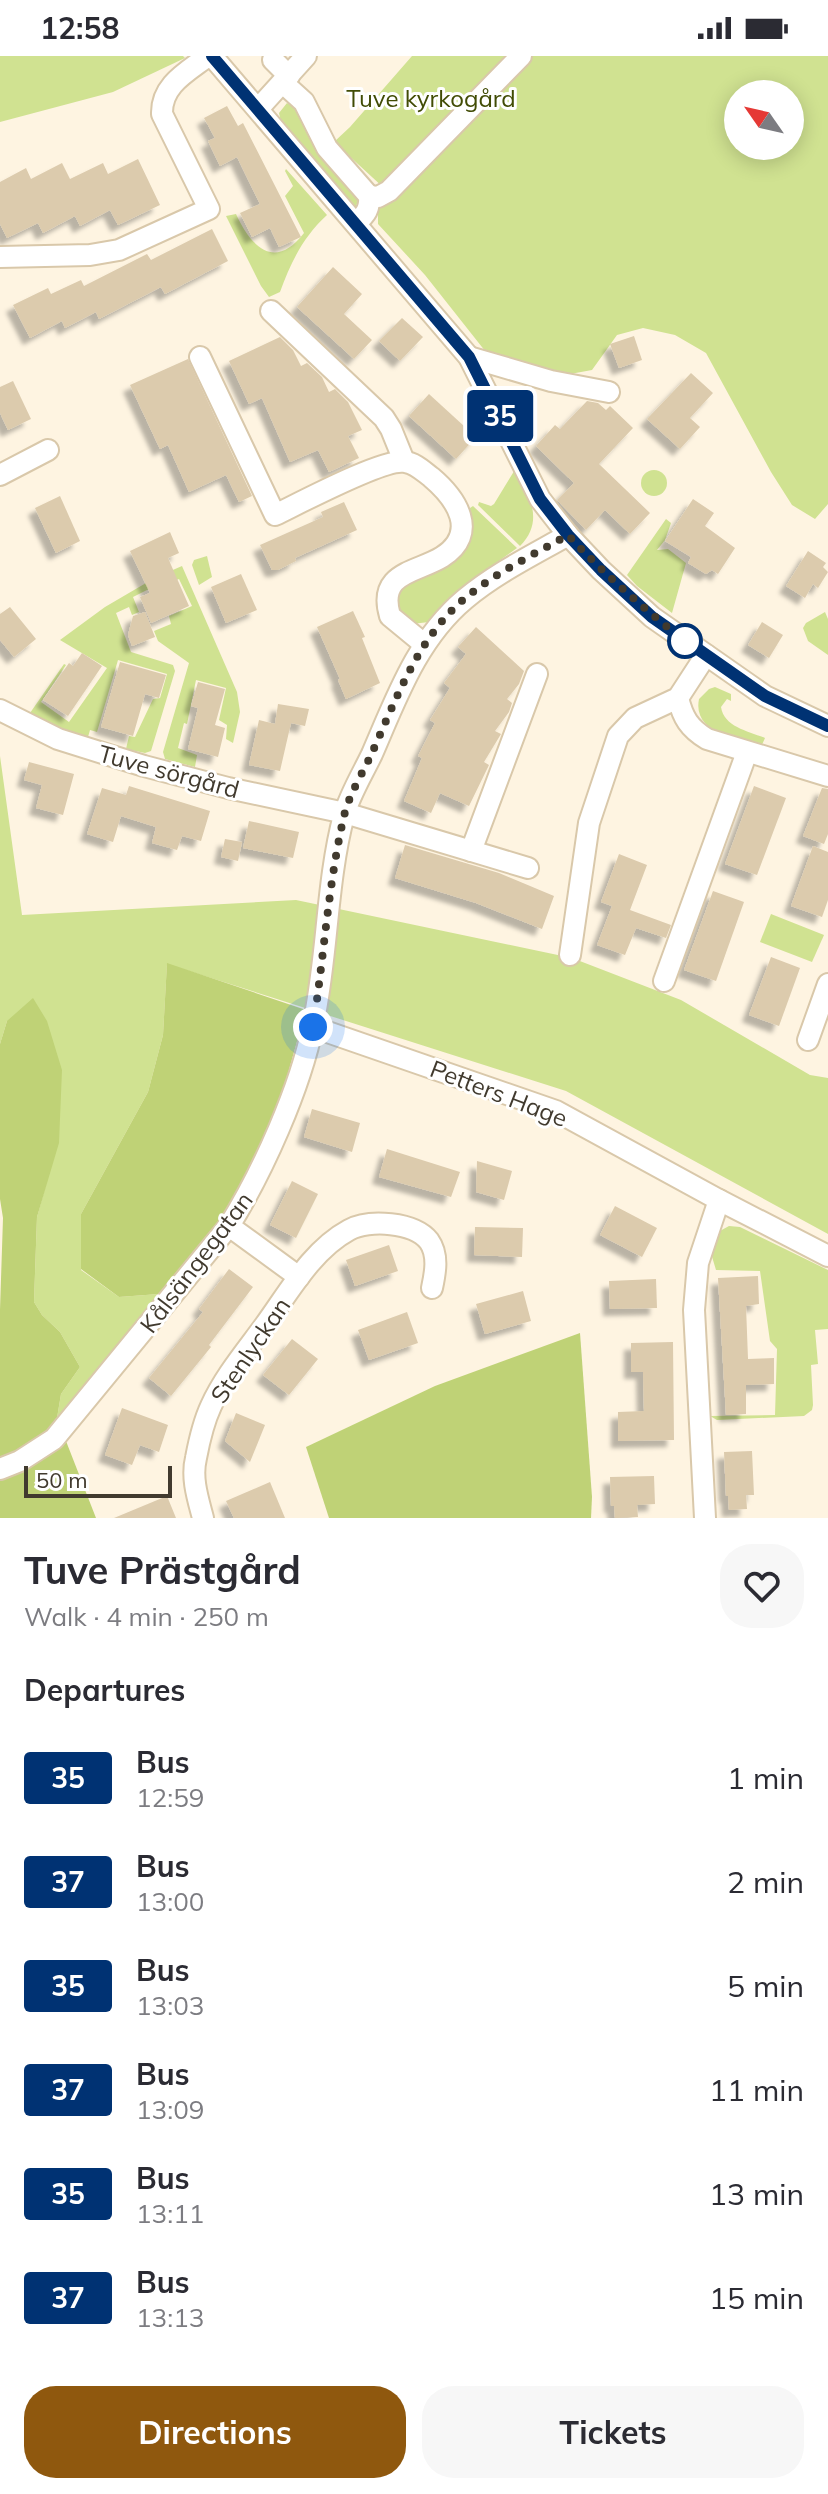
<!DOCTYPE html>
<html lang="en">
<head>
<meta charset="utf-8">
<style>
  :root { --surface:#fff; --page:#f7f7f7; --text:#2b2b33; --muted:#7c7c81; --accent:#8f580e }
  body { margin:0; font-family:Mulish,sans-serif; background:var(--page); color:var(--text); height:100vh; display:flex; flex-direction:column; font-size:30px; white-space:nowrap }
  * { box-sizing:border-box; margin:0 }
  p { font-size:26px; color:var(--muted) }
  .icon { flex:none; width:44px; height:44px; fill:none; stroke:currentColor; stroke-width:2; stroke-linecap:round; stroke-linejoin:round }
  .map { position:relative; height:1462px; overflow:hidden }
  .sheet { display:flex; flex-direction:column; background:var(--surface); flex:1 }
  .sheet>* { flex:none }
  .badge { padding:0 16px; border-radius:6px; font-size:28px; line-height:52px }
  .needle { width:52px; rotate:304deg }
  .tools { position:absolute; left:724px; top:24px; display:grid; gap:16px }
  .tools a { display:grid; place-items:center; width:80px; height:80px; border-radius:50%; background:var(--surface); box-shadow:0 4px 20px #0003; font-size:40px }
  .scale { position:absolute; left:24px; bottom:20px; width:148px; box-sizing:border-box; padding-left:8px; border:4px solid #413a2e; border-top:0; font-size:22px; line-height:28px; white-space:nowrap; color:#413a2e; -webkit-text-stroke:6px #fff; paint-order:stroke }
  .you { position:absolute; width:40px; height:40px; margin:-20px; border:6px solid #fff; border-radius:50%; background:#1a73e8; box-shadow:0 0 0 12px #1a73e833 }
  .map>.badge { position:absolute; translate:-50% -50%; box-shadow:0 0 0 4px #fff }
  h2 { padding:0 24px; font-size:30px; line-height:72px }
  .round { display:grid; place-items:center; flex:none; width:84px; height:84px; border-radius:32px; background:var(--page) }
  .summary { display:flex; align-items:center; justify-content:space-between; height:136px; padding:0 24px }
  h1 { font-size:38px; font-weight:700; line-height:60px }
  .primary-button { display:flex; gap:16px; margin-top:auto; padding:16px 24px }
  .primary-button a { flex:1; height:92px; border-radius:32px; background:var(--accent); color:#fff; font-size:32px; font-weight:700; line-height:92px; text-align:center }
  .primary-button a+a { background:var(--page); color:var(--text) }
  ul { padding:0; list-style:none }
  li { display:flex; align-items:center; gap:24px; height:104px; padding:0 24px }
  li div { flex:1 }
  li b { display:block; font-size:30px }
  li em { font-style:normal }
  li .badge { min-width:88px; font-weight:700; text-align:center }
  .status { display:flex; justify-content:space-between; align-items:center; height:56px; padding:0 40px; background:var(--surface); direction:ltr }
  .status svg { height:22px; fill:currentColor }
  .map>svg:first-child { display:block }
  .green { fill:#d0e291; fill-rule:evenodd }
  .forest { fill:#bfd276 }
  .building { fill:#dccbad; filter:url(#shadow) }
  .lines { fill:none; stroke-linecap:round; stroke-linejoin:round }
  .minor-casing { stroke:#d9c8aa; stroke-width:24 }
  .minor { stroke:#fff; stroke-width:20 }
  .line-casing { stroke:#fff; stroke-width:18 }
  .line { stroke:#003273; stroke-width:12 }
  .walk { stroke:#413a2e; stroke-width:8; stroke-dasharray:0 14.4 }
  .stop-dot { fill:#fff; stroke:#003273; stroke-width:4 }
  .labels { text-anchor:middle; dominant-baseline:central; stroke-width:6; stroke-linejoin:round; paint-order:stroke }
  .park-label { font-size:24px; fill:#414c05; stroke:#fff }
  .street-label { font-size:24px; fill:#413a2e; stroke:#fff }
</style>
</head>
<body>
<div class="status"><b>12:58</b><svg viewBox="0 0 49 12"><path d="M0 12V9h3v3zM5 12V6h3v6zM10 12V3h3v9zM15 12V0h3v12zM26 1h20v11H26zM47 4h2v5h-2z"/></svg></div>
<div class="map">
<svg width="828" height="1462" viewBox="0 0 828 1462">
  <defs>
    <filter id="shadow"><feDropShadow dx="-7" dy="7" stdDeviation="2" flood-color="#0004"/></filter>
  </defs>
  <rect width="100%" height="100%" fill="#fef4e1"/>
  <g class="green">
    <path d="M0,0H183L185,2L113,36L0,66Z"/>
    <path d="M412,0H828V448L815,463L792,449L771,416L706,297L675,279L643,272L617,279L592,314L559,320L493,305L425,219L378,168V154L385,133L334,86L350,71ZM738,38H790V90H738Z"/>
    <path d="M287,47L295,52L317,96L354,138L358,144L356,151L281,66L279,57Z"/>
    <path d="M286,113L327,159C303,181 291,206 280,236L269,241L261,230L226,160L236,158C251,191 275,215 304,177L285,140L293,130L285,115Z"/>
    <path d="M516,412C529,439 545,465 520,490L478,449L479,446L491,450L494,448Z"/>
    <circle cx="654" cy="427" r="13"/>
    <path d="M473,450L517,492L461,532L429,566L412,568L400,560L396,538L471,467L470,452Z"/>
    <path d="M666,463L671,467L665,484L657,494L668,493L686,507L672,557L637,530L627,519Z"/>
    <path d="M207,500L212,521L199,529L192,509L194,504Z"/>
    <path d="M182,510L237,636L240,656L233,687L226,683L227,669L219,664L226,632L196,624L187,668L184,667L178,692L197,699L195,711L165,703L163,696L189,607L158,585L154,575L171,568L169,560L192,550L179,523L156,533L152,523Z"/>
    <path d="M146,527L149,533L133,541L139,556L132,559L129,551L116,557L131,596L173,609L175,615L151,695L145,697L126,693L129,680L135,681L153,643L160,642L167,618L118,604L97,676L90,674L88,681L54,670L30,657L64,608L66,609L41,646L69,666L107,612L60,584L105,551Z"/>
    <path d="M825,556L828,563V599L808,585L803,572L806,567Z"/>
    <path d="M715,631L731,638V645L727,643L721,651C724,671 748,675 765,682L761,691C738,683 692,677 699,643L709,633Z"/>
    <path d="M0,700L22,859L296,844L572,902L681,944L810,1019L828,1022V1178L566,1035L167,908L163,979L148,1036L81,1158V1214L119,1241L159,1238L57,1362L61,1338L80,1311L60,1276L42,1259L34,1246L37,1161L47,1125L7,965L0,988Z"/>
    <path d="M771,858L824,879L812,906L760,886Z"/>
    <path d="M729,1170L740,1171L828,1214V1273L815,1274L818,1308L811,1309L813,1349L812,1354L804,1360L717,1364L710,1360L775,1359L777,1293L770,1285L760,1215L716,1214L710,1194L718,1176Z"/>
  </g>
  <g class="forest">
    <path d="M167,907L306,954L277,1056L226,1156L159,1238L119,1241L81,1213V1158L148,1036L163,979Z"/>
    <path d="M33,942L47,965L62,1014L59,1087L37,1161L34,1246L42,1259L60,1276L80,1311L61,1338L57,1362L96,1462H0V1254L3,1162L0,1143V988L7,965Z"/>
    <path d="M580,1277L592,1441L591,1462H329L306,1391L435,1330Z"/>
  </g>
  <g class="building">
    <path d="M227,50L238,70L243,67L301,181L279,191L270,172L252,181L240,157L260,148L237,101L220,110L208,85L215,82L204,62Z"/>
    <path d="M138,103L160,149L118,169L110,154L80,170L75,160L43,177L38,167L7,182L0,168V126L26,112L31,123L62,107L70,123L103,107L108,118Z"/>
    <path d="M212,173L228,205L165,238L161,231L99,263L96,256L65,272L62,265L30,282L13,249L48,232L51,238L81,224L84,230L147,198L151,204Z"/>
    <path d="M333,211L362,238L344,258L372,284L354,303L297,251Z"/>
    <path d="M402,262L423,281L400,305L379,285Z"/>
    <path d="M634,280L642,304L619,312L610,288Z"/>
    <path d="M280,281L293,294L301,310L307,307L322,321L329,336L335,333L348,346L362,374L348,380L359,402L329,416L318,394L290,406L262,342L249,348L229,305Z"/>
    <path d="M188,303L252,440L239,446L226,419L189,436L168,389L160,393L130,329Z"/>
    <path d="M691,317L713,337L690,362L700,371L680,393L647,363Z"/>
    <path d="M13,325L31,363L8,374L0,357V331Z"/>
    <path d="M429,338L476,381L456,403L409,360Z"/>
    <path d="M587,345L598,347L606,354L610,350L633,372L599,408L650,457L630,478L605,454L586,474L557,444L574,427L536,390L555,369L560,373Z"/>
    <path d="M60,440L80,485L56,497L35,452Z"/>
    <path d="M693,443L714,457L705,470L735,492L718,518L712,514L706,518L688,507L691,501L665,485Z"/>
    <path d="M344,446L357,474L295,502L296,505L278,514H272L260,489L323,461L321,456Z"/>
    <path d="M170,476L179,497L168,502L189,550L151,567L140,541L150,537L130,495Z"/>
    <path d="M808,495L826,507L823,511L828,516L818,532L813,528L805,542L786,530Z"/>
    <path d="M241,518L257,554L226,567L211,531Z"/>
    <path d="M10,551L36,583L14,601L0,584V558Z"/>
    <path d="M353,555L365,581L362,582L380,627L346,643L338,624L340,623L317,571Z"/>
    <path d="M145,556L155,581L132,590L128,579L133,560Z"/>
    <path d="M762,566L783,579L769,602L748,589Z"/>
    <path d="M476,571L524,615L519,628L507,643L512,647L509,656L495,675L501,678L484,706L489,709L469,750L440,737L431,757L404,745L422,702L418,700L435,667L430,664L450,632L444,627L466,598L458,591Z"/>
    <path d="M82,597L102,610L68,660L43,644L69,607L73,610Z"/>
    <path d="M120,606L166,619L159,642L145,638L133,680L101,671Z"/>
    <path d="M198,626L225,633L215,669L225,672L218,701L188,693L198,652L191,650Z"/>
    <path d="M278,648L309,653L305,670L291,667L280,715L249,709L259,664L275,668Z"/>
    <path d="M29,706L74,718L63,759L36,752L42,729L24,724Z"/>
    <path d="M129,730L210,755L201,785L182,780L177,794L152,787L156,771L121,760L113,786L87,778L102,732L126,739Z"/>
    <path d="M754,730L786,742L757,819L725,808Z"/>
    <path d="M822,732L828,733V778L824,788L803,780Z"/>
    <path d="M249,765L299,776L293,802L243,792Z"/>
    <path d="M225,783L242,786L238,805L221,801Z"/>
    <path d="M405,789L499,817L554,840L542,873L476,847L395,822Z"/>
    <path d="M813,790L828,796V844L822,861L791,850Z"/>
    <path d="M619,798L647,809L630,854L671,869L666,882L636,872L625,899L597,889L612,850L601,846Z"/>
    <path d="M713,835L744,846L716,925L684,914Z"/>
    <path d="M771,901L800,912L779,970L749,959Z"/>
    <path d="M312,1053L360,1067L352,1096L304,1081Z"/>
    <path d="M387,1093L460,1116L451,1141L379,1121Z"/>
    <path d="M477,1105L512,1115L504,1144L476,1136Z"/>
    <path d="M292,1125L318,1138L296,1182L270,1169Z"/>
    <path d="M615,1150L657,1172L642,1201L600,1179Z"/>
    <path d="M475,1171L523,1172L522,1201L474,1199Z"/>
    <path d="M389,1189L398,1215L355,1230L346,1204Z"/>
    <path d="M229,1213L253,1231L209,1289L211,1291L171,1340L149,1322L203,1256L199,1253Z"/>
    <path d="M758,1220L759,1248L746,1250L748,1303L774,1302V1328L746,1329V1358L726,1359L718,1222Z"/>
    <path d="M656,1223L657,1252L610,1253L609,1225Z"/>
    <path d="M523,1235L531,1265L485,1278L476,1248Z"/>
    <path d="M407,1256L418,1287L369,1304L358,1274Z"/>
    <path d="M292,1283L318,1303L289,1339L263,1319Z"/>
    <path d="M673,1286L674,1384L618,1385V1356L644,1355L643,1316H631V1287Z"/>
    <path d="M122,1352L168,1369L159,1396L140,1389L132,1409L105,1399Z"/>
    <path d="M236,1357L265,1369L250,1406L225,1385Z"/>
    <path d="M752,1395L754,1439H746L747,1453L729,1454L728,1440H726L724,1396Z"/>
    <path d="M654,1420L655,1448L637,1449L638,1461L615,1462L614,1450H611L610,1421Z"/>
    <path d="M270,1426L285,1462H234L226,1445Z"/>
    <path d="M167,1440L176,1462H114Z"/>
  </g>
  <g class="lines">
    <g class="minor-casing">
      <g id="minor">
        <path d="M212,0L469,301L540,443L568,479L601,514L652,561L765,640L828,670"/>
        <path d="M273,4L289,20"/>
        <path d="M283,27L304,46L327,92L369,140C370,153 366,158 356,167"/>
        <path d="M258,53L306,0"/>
        <path d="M369,140L378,141L389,135L521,0"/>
        <path d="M0,201L90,199L119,194L209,153L162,58C161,29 187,16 208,0"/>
        <path d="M271,255L384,362L391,373L404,405"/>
        <path d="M200,301L275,459C298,448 384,402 405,406C415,407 423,415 431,421C456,442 480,477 442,501C416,517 377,516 390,560L424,588"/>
        <path d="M469,301L551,325L609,336"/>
        <path d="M0,419L48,394"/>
        <path d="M678,642C683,662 689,672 707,683L828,720"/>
        <path d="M0,654L58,683L144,710L228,732L345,757L528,812"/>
        <path d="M471,795L537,618"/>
        <path d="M570,899L589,767L618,680L635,662L678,642L706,599"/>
        <path d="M664,925L747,696"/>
        <path d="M313,971L556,1055L719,1144L828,1200"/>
        <path d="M808,984L828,928"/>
        <path d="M229,1170L299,1221"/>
        <path d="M0,1413L20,1405L54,1383L229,1170C263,1115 300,1033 313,969C328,900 326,827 344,759C350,738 363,717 372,698C396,643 417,583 465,543C496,517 533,499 568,479"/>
        <path d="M203,1462C198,1443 191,1422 196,1402C199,1386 204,1365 211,1350C224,1321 246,1295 265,1269C289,1236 312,1194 349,1174C369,1163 414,1166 429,1185C439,1199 435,1218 432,1232"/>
        <path d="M705,1462L694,1254L698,1207L719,1144"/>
      </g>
    </g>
    <use href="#minor" class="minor"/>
  </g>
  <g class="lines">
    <g class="line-casing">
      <path id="line" d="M212,0L469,301L540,443L568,479L601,514L652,561L765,640L828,670"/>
    </g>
    <use href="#line" class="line"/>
    <path class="walk" d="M313,971C324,901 328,829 344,760C349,739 362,718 371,699C396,644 417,583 464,543C495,517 533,499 568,479C604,518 643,552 685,585"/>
  </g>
  <circle class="stop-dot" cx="685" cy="585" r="16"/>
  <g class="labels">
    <g class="park-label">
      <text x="431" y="42">Tuve kyrkogård</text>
    </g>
    <g class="street-label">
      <text transform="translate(169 715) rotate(15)">Tuve sörgård</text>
      <text transform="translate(499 1037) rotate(21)">Petters Hage</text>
      <text transform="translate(196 1206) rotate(-53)">Kålsängegatan</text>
      <text transform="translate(250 1294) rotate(-56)">Stenlyckan</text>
    </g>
  </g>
</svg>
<div class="tools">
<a><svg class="needle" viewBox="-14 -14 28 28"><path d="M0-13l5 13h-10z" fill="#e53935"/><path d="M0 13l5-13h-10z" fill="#7c7c81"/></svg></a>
</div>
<div class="scale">50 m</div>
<div class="you" style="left:313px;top:971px"></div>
<b class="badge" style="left:500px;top:360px;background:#003273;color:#fff">35</b>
</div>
<section class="sheet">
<div class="summary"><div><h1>Tuve Prästgård</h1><p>Walk · 4 min · 250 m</p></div><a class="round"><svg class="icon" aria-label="heart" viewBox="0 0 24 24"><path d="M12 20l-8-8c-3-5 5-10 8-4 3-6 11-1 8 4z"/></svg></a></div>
<h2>Departures</h2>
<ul>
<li><span class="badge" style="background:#003273;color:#fff">35</span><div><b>Bus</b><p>12:59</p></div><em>1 min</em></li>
<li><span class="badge" style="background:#003273;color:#fff">37</span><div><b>Bus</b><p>13:00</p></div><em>2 min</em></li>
<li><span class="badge" style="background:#003273;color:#fff">35</span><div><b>Bus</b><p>13:03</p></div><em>5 min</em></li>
<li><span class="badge" style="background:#003273;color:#fff">37</span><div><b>Bus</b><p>13:09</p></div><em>11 min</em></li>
<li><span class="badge" style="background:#003273;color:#fff">35</span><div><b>Bus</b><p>13:11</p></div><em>13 min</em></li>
<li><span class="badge" style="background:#003273;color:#fff">37</span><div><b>Bus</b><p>13:13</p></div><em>15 min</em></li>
</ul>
<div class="primary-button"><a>Directions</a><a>Tickets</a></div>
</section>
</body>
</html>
